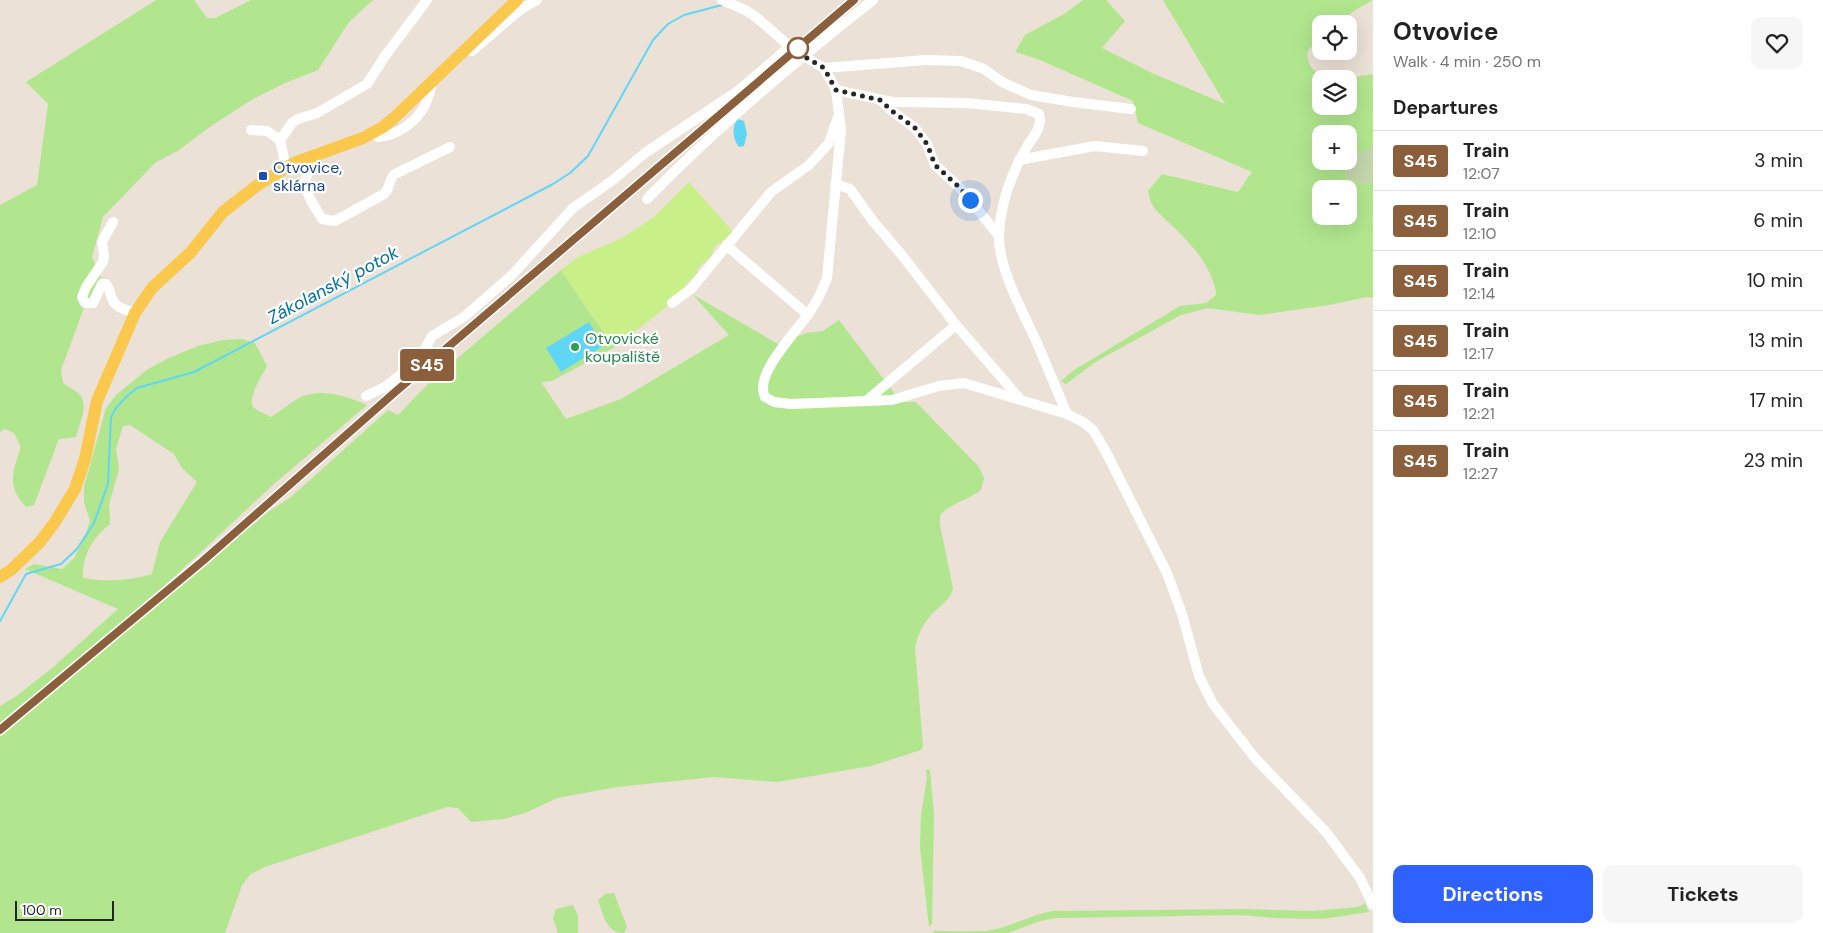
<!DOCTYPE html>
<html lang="en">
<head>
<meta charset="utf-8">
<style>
  :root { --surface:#fff; --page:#f6f6f6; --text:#222; --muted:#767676; --line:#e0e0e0; --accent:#2f61ff }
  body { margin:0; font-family:"DM Sans",sans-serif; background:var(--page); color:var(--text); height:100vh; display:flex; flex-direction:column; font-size:19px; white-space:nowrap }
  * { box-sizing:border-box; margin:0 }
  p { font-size:16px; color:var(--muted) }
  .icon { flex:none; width:28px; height:28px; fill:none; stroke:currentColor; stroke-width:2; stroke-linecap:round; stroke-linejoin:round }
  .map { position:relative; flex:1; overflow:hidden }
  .sheet { display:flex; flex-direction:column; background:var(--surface); width:450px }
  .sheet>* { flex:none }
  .badge { padding:0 10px; border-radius:4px; font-size:18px; line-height:32px }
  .controls { position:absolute; left:1312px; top:15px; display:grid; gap:10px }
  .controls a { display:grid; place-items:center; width:45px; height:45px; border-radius:10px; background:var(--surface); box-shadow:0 5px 20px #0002; font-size:25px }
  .scale { position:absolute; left:15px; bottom:12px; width:99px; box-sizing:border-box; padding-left:5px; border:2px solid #262626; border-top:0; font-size:14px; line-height:18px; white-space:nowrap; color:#262626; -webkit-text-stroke:4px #fff; paint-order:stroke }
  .you { position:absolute; width:25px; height:25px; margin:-12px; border:4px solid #fff; border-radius:50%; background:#1a73e8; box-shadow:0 0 0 8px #1a73e833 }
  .map>.badge { position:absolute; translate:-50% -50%; box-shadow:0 0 0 2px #fff }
  h2 { padding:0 20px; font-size:19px; line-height:45px }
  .round { display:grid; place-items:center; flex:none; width:52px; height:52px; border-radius:10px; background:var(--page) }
  .summary { display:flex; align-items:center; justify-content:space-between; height:85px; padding:0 20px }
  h1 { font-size:24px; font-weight:700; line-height:38px }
  .button { display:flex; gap:10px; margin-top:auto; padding:10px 20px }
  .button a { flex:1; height:58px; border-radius:10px; background:var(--accent); color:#fff; font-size:20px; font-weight:700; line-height:58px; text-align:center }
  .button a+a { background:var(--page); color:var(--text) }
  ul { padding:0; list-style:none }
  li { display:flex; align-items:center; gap:15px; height:60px; padding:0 20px; border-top:1px solid var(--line) }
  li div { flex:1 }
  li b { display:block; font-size:19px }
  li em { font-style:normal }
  li .badge { min-width:55px; font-weight:700; text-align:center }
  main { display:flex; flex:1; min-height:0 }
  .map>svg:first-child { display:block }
  .green { fill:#b1e68e; fill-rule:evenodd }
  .cemetery { fill:#c3d6ac }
  .pitch { fill:#c9ef88 }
  .water { fill:#60d6f6 }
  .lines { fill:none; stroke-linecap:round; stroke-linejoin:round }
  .stream { stroke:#60d6f6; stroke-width:2 }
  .minor { stroke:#fff; stroke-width:10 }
  .major { stroke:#f9c84d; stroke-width:12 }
  .rail { stroke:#999eb3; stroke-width:2 }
  .line-casing { stroke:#fff; stroke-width:11 }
  .line { stroke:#8b5e3c; stroke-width:8 }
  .walk { stroke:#262626; stroke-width:5; stroke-dasharray:0 9 }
  .stop-dot { fill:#fff; stroke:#8b5e3c; stroke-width:2.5 }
  .transit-dot { fill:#1a4fb4; stroke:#fff; stroke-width:2 }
  .leisure-dot { fill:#2e9e5b; stroke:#fff; stroke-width:2 }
  .labels { text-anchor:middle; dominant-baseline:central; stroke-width:4.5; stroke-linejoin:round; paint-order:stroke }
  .transit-label { font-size:16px; fill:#164399; stroke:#fff; text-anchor:start }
  .leisure-label { font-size:16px; fill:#27864d; stroke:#fff; text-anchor:start }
  .water-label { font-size:18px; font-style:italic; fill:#04709d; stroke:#fff }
</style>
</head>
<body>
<main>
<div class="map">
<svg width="1373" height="933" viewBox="0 0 1373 933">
  <rect width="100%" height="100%" fill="#ebe1d6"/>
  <g class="green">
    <path d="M156,0H194L207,18H215L251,0H373L349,22L318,70L283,84L253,99L211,126L179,150L155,163L103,217L92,257L101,277L84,308L61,370L63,383C68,387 76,390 80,395C89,405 79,425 76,437L59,439L34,505L26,507C6,486 13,471 21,447L14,433L5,429L0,432V205L37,185L48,104L26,82Z"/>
    <path d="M1083,0H1106L1125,21L1102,48L1152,73L1225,104L1163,0H1373L1352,12L1340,24H1321V42C1318,43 1313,45 1310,48C1307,51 1307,55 1308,59C1310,73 1325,77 1337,79H1321V106H1349V79H1342L1373,74V147L1349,157V134H1321V161H1341L1348,179L1368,185L1373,182V298L1367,297L1329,305L1259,315L1208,308L1181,315L1097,361L1066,384L1061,381L1074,370L1180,306L1206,303L1216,295C1217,289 1213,283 1211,276C1198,246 1177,232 1155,209L1151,203L1148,191L1162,174L1238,192L1252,172L1138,123L1133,101L1040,60L1015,52L1025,35L1064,14ZM1321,189H1349V216H1321Z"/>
    <path d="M561,270L589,312L615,347L552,381L541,382L566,419L621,399L729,335L692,294L778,344L806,333L823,331L839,320L901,402H916L979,467L984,478L981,490C968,500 951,503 940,515V525L953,588C951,600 941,605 933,613C923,623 917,636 915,649L923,746L921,750L871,766L777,782L714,777L617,787L557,798L525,813L504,819L471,822L458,808L447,807L265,867L251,874L242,885L225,933H0V737L268,512L291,497L388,410L398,415L436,376L459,377L455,376L445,369Z"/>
    <path d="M242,339L255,343L267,366C263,374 247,398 253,407C257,411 266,414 271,417C281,411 291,402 301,397C322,388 347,396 367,405L274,484L160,590L0,724V706L15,697L51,669L118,609L25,569L34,564L62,569L74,558L85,537L90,520L84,503V487L106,408L116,395L148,369L169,358L198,346L223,340ZM130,425L174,454L182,468L197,482L160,542L152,574C129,581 107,582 83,578C82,556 93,537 110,524L109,505L119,469L116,449L123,426Z"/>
    <path d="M926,769L930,770L934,814L932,924L929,927L920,848L921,815L927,778Z"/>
    <path d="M614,893L627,927L624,933C606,933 603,914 598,900L605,894Z"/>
    <path d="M1364,902L1369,912L1322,919L1274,918L1239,915L1057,918L1040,921L1008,933H932L935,930L936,931C952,931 969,932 986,931C1009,928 1030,915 1053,911L1245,909L1313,911L1357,907L1363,905Z"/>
    <path d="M573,905L578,916V933H558L553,918L556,909Z"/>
  </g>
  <path class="cemetery" d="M1373,147V182L1368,185L1348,179L1341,161H1349V157Z"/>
  <path class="pitch" d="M689,182L733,232L721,244L718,243L711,253L713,254L696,270L698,272L684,286L687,288L678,298L615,347L589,312L561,270L578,257L620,239L653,218Z"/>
  <g class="water">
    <path d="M738,119L744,121L747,134L744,146L739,147C733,140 731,126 738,119Z"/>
    <path d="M589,322L603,346L561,372L546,348Z"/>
  </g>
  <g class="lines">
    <path class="stream" d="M0,621L26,574L61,564L77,549L94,523L108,484L111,417L116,408L127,396L137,388L194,372L553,184L570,173L588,156L653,40L668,24L684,15L722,5"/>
    <g class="minor">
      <path d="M722,0L745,10L756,17L795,51L824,68L836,90L841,130L827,278C822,291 817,302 809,313C797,331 753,375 765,397L774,402L791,404L892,400L939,386L964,383L1067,414L1083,422L1093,430L1106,452L1167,573L1182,614L1199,676L1213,704L1255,758L1326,832L1360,878L1373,905"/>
      <path d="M472,51L520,10L537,0"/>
      <path d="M824,68L926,60L961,61L984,69L1002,82L1031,95L1073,102L1131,109"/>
      <path d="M836,90L892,102L967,103L1026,109L1039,114C1043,126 1034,136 1028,145C1012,172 1000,204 999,236C998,268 1024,314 1037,343C1047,367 1057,390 1067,414"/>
      <path d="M880,100L892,111L915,128L927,144L935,165L960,188L999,236"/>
      <path d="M251,130L267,131L280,140"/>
      <path d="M373,133L378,137C396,136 415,123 424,107C427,101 429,94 431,88"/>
      <path d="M311,157C312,166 306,173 306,181C305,195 316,208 322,219L335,221L384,194C391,188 388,179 395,174L450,147"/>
      <path d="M1019,160L1095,146L1143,151"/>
      <path d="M286,167L280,140L292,123L298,119L317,113L367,84L385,56L427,0"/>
      <path d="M835,184L850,189L873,221L901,254L956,325L1020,399"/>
      <path d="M647,199C717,127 794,62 873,0"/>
      <path d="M113,222L102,242L104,256L103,262L86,287L82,297L85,303H93L102,284H106C109,288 110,291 111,296C114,308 125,309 135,313"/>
      <path d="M726,245L808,315"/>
      <path d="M672,303L692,288L771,192L809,165L829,143L838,117"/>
      <path d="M366,396L385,387L418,361L432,336L464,317L512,275L573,208L613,180L645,153L738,91L789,47"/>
      <path d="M866,401L956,325"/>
    </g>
    <path class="major" d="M0,577L11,570L40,542L55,522L75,489L85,459L97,401L135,313L152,288L191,252L223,212L259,184L294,163L363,138L383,127L394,118L517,0"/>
    <path class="rail" d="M0,730L203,559L394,393L854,0"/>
  </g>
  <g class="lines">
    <g class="line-casing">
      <path id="line" d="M0,730L204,560L394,393L854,0"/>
    </g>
    <use href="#line" class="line"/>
    <path class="walk" d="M798,48L795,51L824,68L836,90L880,100L892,111L915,128L927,144L935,165L960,188L970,200"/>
  </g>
  <circle class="stop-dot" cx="798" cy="48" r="10"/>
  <rect class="transit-dot" x="258" y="171" width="10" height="10" rx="2.5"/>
  <circle class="leisure-dot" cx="575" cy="347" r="5"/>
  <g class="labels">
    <g class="transit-label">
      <text x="273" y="167">Otvovice,<tspan x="273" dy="18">sklárna</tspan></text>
    </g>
    <g class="leisure-label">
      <text x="585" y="338">Otvovické<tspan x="585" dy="18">koupaliště</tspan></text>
    </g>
    <g class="water-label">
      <text transform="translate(333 285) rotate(-28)">Zákolanský potok</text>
    </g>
  </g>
</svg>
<div class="controls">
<a><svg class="icon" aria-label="locate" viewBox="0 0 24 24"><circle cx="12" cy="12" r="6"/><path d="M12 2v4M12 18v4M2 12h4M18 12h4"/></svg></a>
<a><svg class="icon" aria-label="layers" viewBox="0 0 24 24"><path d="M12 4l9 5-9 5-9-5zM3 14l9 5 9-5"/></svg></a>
<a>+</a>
<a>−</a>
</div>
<div class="scale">100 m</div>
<div class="you" style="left:970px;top:200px"></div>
<b class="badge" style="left:427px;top:365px;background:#8b5e3c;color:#fff">S45</b>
</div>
<section class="sheet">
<div class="summary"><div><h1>Otvovice</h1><p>Walk · 4 min · 250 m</p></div><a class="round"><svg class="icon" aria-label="heart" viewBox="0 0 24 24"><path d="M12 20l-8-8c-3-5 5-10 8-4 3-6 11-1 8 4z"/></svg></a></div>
<h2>Departures</h2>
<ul>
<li><span class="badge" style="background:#8b5e3c;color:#fff">S45</span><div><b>Train</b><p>12:07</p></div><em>3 min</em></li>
<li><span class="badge" style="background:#8b5e3c;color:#fff">S45</span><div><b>Train</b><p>12:10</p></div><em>6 min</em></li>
<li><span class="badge" style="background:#8b5e3c;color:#fff">S45</span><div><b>Train</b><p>12:14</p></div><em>10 min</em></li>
<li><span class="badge" style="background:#8b5e3c;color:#fff">S45</span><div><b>Train</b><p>12:17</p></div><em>13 min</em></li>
<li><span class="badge" style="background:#8b5e3c;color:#fff">S45</span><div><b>Train</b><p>12:21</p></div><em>17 min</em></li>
<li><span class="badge" style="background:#8b5e3c;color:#fff">S45</span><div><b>Train</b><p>12:27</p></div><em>23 min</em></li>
</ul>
<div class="button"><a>Directions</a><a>Tickets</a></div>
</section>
</main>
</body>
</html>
